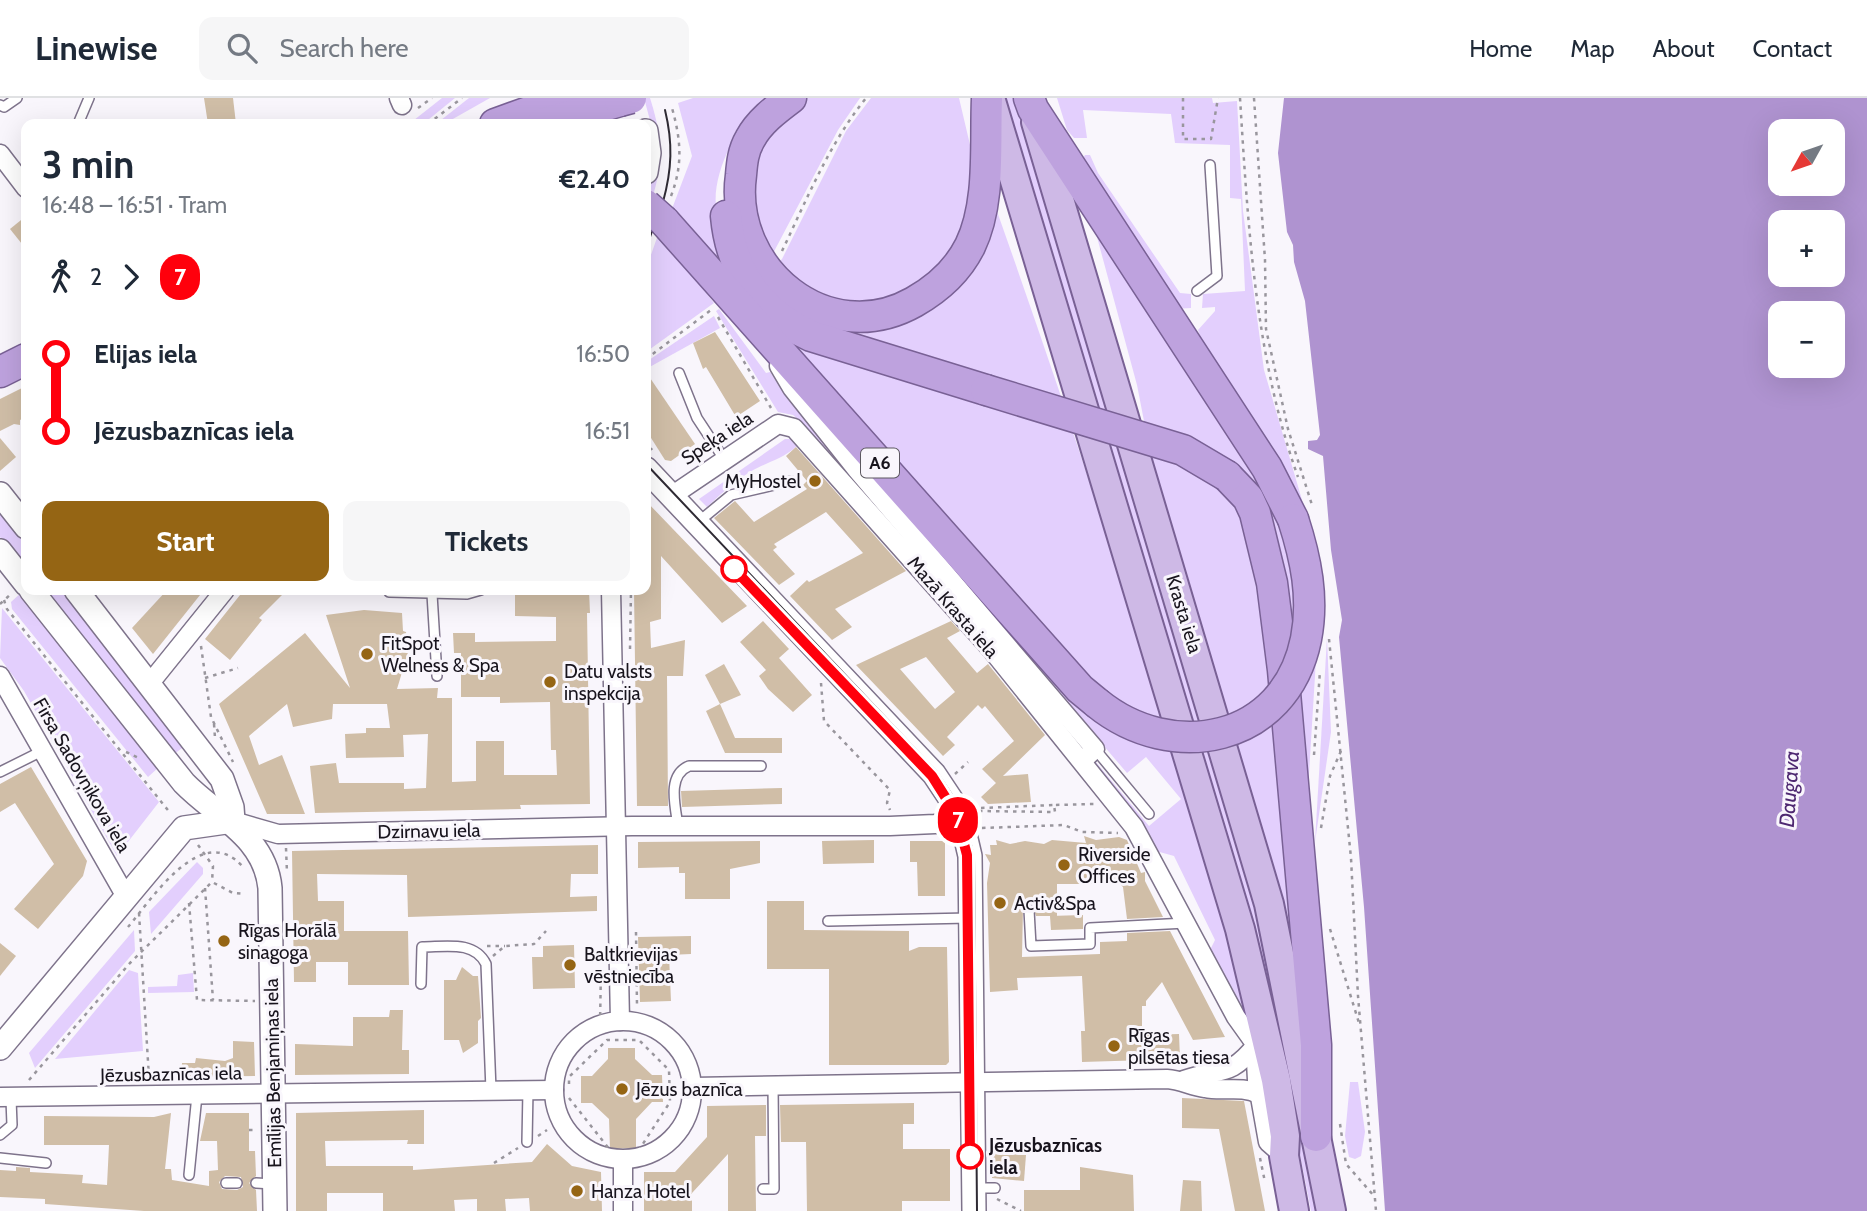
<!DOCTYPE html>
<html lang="en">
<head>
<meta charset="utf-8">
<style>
  :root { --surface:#fff; --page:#f6f6f7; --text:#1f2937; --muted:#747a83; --line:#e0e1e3; --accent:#956514 }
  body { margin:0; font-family:Cabin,sans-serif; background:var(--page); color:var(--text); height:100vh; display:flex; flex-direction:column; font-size:26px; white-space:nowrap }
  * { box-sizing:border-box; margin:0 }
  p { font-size:23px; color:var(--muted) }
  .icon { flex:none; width:38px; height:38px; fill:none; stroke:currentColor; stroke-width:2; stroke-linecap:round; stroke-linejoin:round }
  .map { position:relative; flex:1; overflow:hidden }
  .sheet { position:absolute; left:21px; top:21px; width:630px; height:476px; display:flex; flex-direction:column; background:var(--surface); border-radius:14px; box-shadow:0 7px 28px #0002 }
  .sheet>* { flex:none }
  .badge { padding:0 14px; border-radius:23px; font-size:24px; line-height:46px }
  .needle { width:46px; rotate:230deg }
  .controls { position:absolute; left:1768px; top:21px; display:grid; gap:14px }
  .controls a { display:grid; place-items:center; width:77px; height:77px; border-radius:14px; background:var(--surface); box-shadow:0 7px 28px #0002; font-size:35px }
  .map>.badge { position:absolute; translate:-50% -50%; box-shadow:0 0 0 4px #fff }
  .legs { display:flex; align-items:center; gap:10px; height:77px; padding:0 21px; font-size:23px }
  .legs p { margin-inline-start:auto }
  .head { display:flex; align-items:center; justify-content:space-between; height:119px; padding:0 21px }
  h1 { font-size:38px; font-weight:700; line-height:52px }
  .cta { display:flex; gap:14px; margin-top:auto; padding:14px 21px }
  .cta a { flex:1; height:80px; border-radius:14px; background:var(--accent); color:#fff; font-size:28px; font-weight:700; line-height:80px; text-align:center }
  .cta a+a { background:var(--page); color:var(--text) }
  ul { padding:0 21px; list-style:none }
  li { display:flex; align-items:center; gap:24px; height:77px; font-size:26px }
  li i { display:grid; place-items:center; width:10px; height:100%; margin:0 9px; background:currentColor }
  li i::after { content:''; width:18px; height:18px; margin:-9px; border:5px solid; border-radius:50%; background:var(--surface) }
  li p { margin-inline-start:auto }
  li:first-child i { background:linear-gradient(#0000 50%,currentColor 0) }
  li:last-child i { background:linear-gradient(currentColor 50%,#0000 0) }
  header { display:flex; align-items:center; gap:42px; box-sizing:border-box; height:98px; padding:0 35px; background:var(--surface); border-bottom:2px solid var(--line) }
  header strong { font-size:33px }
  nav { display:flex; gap:38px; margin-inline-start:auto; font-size:24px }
  .search { width:490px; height:63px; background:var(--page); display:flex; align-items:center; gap:18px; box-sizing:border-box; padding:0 24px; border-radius:14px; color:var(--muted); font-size:26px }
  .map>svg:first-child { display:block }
  .green { fill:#e3cffd }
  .water { fill:#af93d0; fill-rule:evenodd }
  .building { fill:#d0bea7; fill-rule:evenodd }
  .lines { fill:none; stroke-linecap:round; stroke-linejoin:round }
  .service-casing { stroke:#7e738b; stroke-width:12 }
  .minor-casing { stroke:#7e738b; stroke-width:21 }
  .tertiary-casing { stroke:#7e738b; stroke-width:26 }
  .primary-casing { stroke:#796195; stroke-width:32 }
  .trunk-casing { stroke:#796195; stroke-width:33 }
  .path { stroke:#99969d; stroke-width:2.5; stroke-dasharray:3.5 5; stroke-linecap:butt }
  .service { stroke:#fff; stroke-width:9 }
  .minor { stroke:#fff; stroke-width:18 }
  .tertiary { stroke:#fff; stroke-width:23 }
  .primary { stroke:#ceb9e6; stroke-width:28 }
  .trunk { stroke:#bea2de; stroke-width:30 }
  .tram { stroke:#2f2b34; stroke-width:2 }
  .trunk-bridge-casing { stroke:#796195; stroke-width:33; stroke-linecap:butt }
  .trunk-bridge { stroke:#bea2de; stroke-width:30 }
  .line-1-casing { stroke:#fff; stroke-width:16 }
  .line-1 { stroke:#ff000c; stroke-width:10 }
  .poi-dot { fill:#956514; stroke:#f9f6fc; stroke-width:2.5 }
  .stop-1-dot { fill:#fff; stroke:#ff000c; stroke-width:3.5 }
  .labels { text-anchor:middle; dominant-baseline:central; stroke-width:6; stroke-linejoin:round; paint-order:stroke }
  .shield { fill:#f9f6fc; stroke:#5c5860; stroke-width:2 }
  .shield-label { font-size:18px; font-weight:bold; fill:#18141d }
  .street-label { font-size:19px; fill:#18141d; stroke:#f9f6fc }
  .poi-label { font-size:19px; fill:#18141d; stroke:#f9f6fc; text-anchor:start }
  .stop-label { font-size:19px; font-weight:bold; fill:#18141d; stroke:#f9f6fc; text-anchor:start }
  .water-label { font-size:21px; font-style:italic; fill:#4e2871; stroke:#f9f6fc }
</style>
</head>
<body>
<header>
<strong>Linewise</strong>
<div class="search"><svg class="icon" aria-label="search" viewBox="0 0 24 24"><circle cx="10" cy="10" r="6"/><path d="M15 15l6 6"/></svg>Search here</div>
<nav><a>Home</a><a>Map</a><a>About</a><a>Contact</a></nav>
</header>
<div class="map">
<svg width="1867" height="1113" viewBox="0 0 1867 1113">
  <rect width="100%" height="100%" fill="#f9f6fc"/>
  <g class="green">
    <path d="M442,0H455L423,26H409Z"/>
    <path d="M469,0H490L444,26H436Z"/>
    <path d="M644,0H650C665,47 663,72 646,119L655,41Z"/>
    <path d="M693,0H769C740,21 712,72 716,109C719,131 740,178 748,202L670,116L692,58L678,5Z"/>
    <path d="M801,0H860L838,32L769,163L759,150L752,64L775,22Z"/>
    <path d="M871,0H959L971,51L975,90L970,122L949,162L891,204H828L773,170L782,161L846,33Z"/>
    <path d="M1003,0H1014L1241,758L1264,849L1319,1113H1311L1274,925L1241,788Z"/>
    <path d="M1057,0H1212L1213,5L1237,3L1243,113L1264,272L1302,402L1305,417L1317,545L1306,725L1286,524L1268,422L1253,389L1233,367L1221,386L1240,406L1259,461L1275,576L1304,897L1302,902L1277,781L1151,359L1137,287L1094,128L1247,359L1284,425L1304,417L1210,271L1198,232L1215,213V209L1202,210L1203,196L1245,193L1241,101L1230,100V47L1175,45L1171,16L1083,12L1087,40H1074L1067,32Z"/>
    <path d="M1085,57H1090L1098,75L1180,195L1191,196V210L1174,211L1080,65Z"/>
    <path d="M993,102C1055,277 1114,453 1167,631C1196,727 1226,823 1245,922L1209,854L1215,842L1174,758L1156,753L1147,731L1092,664L1095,663L1149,728L1181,701L1146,659L1127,675L825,323L767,223L816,231L901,220Z"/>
    <path d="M659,134L714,205L646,254V171Z"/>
    <path d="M719,211L766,275L770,274L819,338L970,517L807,330L793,317L778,314L716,213Z"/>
    <path d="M714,218L720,230L646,271V264Z"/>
    <path d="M785,341H791L797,348C780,363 768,363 750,374C733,384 719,398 707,409L699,401Z"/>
    <path d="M0,410L26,444V472L0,439Z"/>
    <path d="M42,492H64L186,647L173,657Z"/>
    <path d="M22,494L160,668L148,679L12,511L11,504Z"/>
    <path d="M2,510L159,704L117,758L24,593L0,560Z"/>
    <path d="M1327,540L1331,634L1315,744Z"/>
    <path d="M197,764L203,770V776L151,836L149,814Z"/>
    <path d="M134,832L135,853L35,970L29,955Z"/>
    <path d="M129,872L138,875L143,953L55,961Z"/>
    <path d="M193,875L194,894L148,895V889L177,888L178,877Z"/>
    <path d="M1350,984H1358L1365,1034L1361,1058L1355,1061L1349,1059L1345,1038Z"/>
  </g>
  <path class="water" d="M1284,0H1867V1113H1385L1364,809L1339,539L1342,522L1331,452L1323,358L1308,351V343L1317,342L1320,337L1305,203L1294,164L1293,147L1287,134L1278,55ZM1780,33H1832V86H1780ZM1780,124H1832V177H1780ZM1780,215H1832V268H1780Z"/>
  <g class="building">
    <path d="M204,0H233L236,26H208Z"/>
    <path d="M26,118V151L10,131Z"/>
    <path d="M715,234L760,303L736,319L706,269L703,271L693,245Z"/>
    <path d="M646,274L695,346L671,363L665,362L646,332Z"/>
    <path d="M26,288V319L20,322V327L14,326L0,333V301Z"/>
    <path d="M0,340L16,359L0,373Z"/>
    <path d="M796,349L906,473L835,511L852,529L832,542L790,498L807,482L809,484L863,455L826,414L774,446L777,449L773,452L795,476L779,487L714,420L735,403L754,424L807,391L803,387L807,383L786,358Z"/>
    <path d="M646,403L747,508L722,525L661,458V521L650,524L651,550L685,542L683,578H667L668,708H637L634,492H646Z"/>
    <path d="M167,492H204L153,556L132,530Z"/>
    <path d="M244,492H287L259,520L262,522L230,562L205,541Z"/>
    <path d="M515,492H589L590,515H587L590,706L520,707L521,711L315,715L310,668L336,665L339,685H404V691L426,690L428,636L403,637L404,659L346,660L345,636L366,635V630H390L387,606H333L332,621L293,629L287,606L249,638L259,667L282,657L305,716H267L219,606L305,535L350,590L326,517L364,512L402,515L403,533L406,534L409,551L397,591L438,590L437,600H452V684L476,683V643H504V677H557L556,652H551L550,604L500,605V599H461V555H454L453,535H475V544L556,543V519L515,518Z"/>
    <path d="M763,523L789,551L779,560L812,597L793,614L768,591L759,578L766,572L740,544Z"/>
    <path d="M951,523L960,533L947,540L977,575L988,566L1045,637L1003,678L1028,676L1031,704L988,706L981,699L996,685L982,671L1014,643L985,608L982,611L978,607L947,639L955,647L943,658L856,567ZM926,559L955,594L935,611L900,571Z"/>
    <path d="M724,566L741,597L720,606L705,577Z"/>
    <path d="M720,606L735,640H782V655H725L706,613Z"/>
    <path d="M31,669L87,763L83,778L38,831L14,811L54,766L15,705L0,714V686Z"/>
    <path d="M782,690V706L682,709L681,693Z"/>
    <path d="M1084,738L1096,742L1119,739L1127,742L1141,775L1145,774V783L1163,819L1127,821L1123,789L1120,786H1057V818H1036L1032,806L1023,809L1022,859L1100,856V844L1127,843V835L1170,833L1225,939L1193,942L1162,884L1146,903V908H1142V932L1144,937L1179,936L1180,961L1082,964L1081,933H1085L1082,878L1017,880L1018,892L990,894L987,785L990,765L985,756L991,757L990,747H997L996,742L1010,746L1025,743L1044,746L1052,742L1086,745Z"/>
    <path d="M874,742V765L823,766L822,743Z"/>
    <path d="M760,743V765L730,771V801H685V775H679V769L638,770V744Z"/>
    <path d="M910,743H945V798H918L917,764H910Z"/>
    <path d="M598,747V776H571L570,799L597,798V813L408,819L407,777L317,776L318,803H344V833H408L409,887H348V864H316V884H294L292,753Z"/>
    <path d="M767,803H804V832L909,833V853L919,849H947L949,964L946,967H829V871H767Z"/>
    <path d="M1083,817V831L1051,832L1050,818Z"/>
    <path d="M691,838V856L669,857L671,903L640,904L638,839Z"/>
    <path d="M0,845L16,858L0,878Z"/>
    <path d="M574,847L575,890L533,891L532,859H543V848Z"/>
    <path d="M462,869L473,878H478L481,920L478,923V945L463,955L459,942H444V882H456Z"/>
    <path d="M390,912H403L402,952H409V976L295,977V946L353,948V919H389Z"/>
    <path d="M233,943L254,944L255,978L181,979L182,965H195L196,960L225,963L233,960Z"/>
    <path d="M608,950H635V961L652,977H662L663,1004H652L636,1021V1050L610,1051L609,1021L592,1005H581V978H592L608,961Z"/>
    <path d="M1182,1000L1244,1003L1265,1113H1235L1219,1031L1182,1030Z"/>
    <path d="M914,1005V1026H903V1051H950V1103H902V1113H807L806,1044H781L780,1007Z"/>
    <path d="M766,1007V1038H755L756,1113H728V1056L692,1095V1113H644V1074H675L707,1039V1008Z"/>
    <path d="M424,1012V1046H407L408,1042L325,1043L326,1068H413V1072L532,1064L547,1046L572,1068L601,1074L602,1113H530L529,1100L505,1101L506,1113H477V1101L454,1102L455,1113H383V1095H327V1113H296V1015Z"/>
    <path d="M171,1015L165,1071H171L172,1082L209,1088V1073L218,1072L217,1043H200L206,1015H249V1053H255L256,1078L249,1085L256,1092L257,1113H144L45,1106V1101L0,1099V1072L16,1073V1069L30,1070V1074L83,1077L82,1085L107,1087L109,1047H44V1018L154,1019ZM225,1078L241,1079L243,1089L237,1092L222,1091L219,1084Z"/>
    <path d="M993,1054L1026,1057L1024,1083L992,1080Z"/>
    <path d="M1080,1069L1133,1077L1134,1113H1024V1092H1080Z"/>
    <path d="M1183,1082L1201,1083L1202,1113H1180Z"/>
  </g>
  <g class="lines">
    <g class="service-casing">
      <g id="service">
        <path d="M0,7L4,9L17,0"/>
        <path d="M78,26L89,0"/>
        <path d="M1197,193L1217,178L1210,67"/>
        <path d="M679,275L697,320L724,361"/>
        <path d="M697,425L731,397L791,383"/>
        <path d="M389,494L467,496L481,492"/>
        <path d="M432,496L437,578"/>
        <path d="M1095,651L1149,716"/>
        <path d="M0,674L44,652"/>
        <path d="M678,728C675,707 667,677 689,668H761"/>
        <path d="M1029,812L1031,848L1090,846V830L1186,825"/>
        <path d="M828,823L969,820"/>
        <path d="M421,886L422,849C445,849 474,842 486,866L491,992"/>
        <path d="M0,1037L12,1027L11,1001"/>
        <path d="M527,1044L528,992"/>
        <path d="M0,1060L46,1065"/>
        <path d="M189,1077L197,997"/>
        <path d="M226,1085H237"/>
        <path d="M256,1085L273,1086"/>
        <path d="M975,1090H995"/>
        <path d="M763,1091H774L773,987"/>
      </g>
    </g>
    <g class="minor-casing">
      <g id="minor">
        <path d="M399,0L402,7"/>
        <path d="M0,56L26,90"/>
        <path d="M779,268L792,290L857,372L1095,651L1082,663"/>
        <path d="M670,399L778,326L794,330L991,551L1134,729L1236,919L1256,947C1229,981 1220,969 1184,982"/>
        <path d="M611,492L620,923"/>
        <path d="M0,578L125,797"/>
        <path d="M150,585L225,492"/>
        <path d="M233,723L278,736L632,728H890L935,726L962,720"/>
        <circle cx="623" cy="992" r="69"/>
        <path d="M1255,945L1257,982L1268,1044L1284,1058"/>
        <path d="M693,989L1167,981C1181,982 1191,988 1205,990C1224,994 1240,987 1259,996"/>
        <path d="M0,999L554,992"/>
        <path d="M623,1062V1113"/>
      </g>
    </g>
    <g class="tertiary-casing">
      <g id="tertiary">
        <path d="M646,33L649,55L646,74"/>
        <path d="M646,371L934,676L960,715L970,758L974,1113"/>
        <path d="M0,396L26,429"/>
        <path d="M0,453L26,486"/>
        <path d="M31,492L184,685C216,718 265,738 270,790L275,1113"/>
        <path d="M76,492L222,681L232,709L233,723"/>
        <path d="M0,950L184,730L233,723"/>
      </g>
    </g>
    <g class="primary-casing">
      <g id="primary">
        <path d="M991,3L1240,831L1276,982L1285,1038L1284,1058L1294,1113"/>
        <path d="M1036,24L1269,806L1331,1113"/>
      </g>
    </g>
    <g class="trunk-casing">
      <g id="trunk">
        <path d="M791,0C775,12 759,24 750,41C743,53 742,65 741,77C728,172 827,253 914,204C937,191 958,172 970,148C991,105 985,47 987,0"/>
        <path d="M1029,0L1033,11L1267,370L1293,421"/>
        <path d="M495,26L562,2"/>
        <path d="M542,26L620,3"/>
        <path d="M726,118C731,174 760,215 811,238L986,292"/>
        <path d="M664,123L1080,591L1097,605"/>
        <path d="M0,274L26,261"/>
        <path d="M1227,378L1248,400L1255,415L1272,485L1283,572L1316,947V1038"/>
      </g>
    </g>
    <g class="path">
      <path d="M1183,0V41H1211L1218,0"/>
      <path d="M1240,0C1248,127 1255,259 1298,379"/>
      <path d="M1254,0L1265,162L1266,231L1288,331L1312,407"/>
      <path d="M418,10L432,0"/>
      <path d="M428,26L462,0"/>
      <path d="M671,98C683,67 681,42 672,10"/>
      <path d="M782,153C807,101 829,46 866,0"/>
      <path d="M718,219L771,310"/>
      <path d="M646,261L711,212"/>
      <path d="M646,343L652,352"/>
      <path d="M4,502L7,511L171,716"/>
      <path d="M0,506L11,496"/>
      <path d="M1329,541L1351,760L1358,898L1376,1113"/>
      <path d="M201,548L211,619L233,664"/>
      <path d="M630,551L631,492"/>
      <path d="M205,580L238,570"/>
      <path d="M821,585L824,623L890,692L887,705L890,712"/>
      <path d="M214,626L215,640"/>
      <path d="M126,654L139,660"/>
      <path d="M1314,657L1320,573"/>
      <path d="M955,676L968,664"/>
      <path d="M981,710L1054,707"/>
      <path d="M979,713L1055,714L1054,707L1095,706"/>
      <path d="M982,730L1064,727L1082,734L1118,735"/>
      <path d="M1321,730L1330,678L1341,653"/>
      <path d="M198,747L213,768L212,784"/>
      <path d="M286,750L287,775"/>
      <path d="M205,790L213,902"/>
      <path d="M189,805L197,902L255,903"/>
      <path d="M139,815L149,980"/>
      <path d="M128,829C152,801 202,722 243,769"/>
      <path d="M1330,831L1359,925"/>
      <path d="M636,834L637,908"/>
      <path d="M487,848H505"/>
      <path d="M493,858L505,848L534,846L546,833"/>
      <path d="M600,926L601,869"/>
      <path d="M29,982L130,865L212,784L233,795L245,796"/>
      <path d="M569,986V979L607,942H639L669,972L670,1004L637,1055"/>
      <path d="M569,1000L610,1052"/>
      <path d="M1340,1026L1346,1066L1375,1099"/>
      <path d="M249,1032H257"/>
      <path d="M538,1038L547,1032"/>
      <path d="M1260,1060L1265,1084"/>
      <path d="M494,1065L518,1050"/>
      <path d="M997,1101L1021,1113"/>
    </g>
    <use href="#service" class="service"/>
    <use href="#minor" class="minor"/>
    <use href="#tertiary" class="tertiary"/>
    <use href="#primary" class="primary"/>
    <use href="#trunk" class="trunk"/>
    <g class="tram">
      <path d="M663,104C672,71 673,45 665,12"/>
      <path d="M646,151L653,130"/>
      <path d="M646,366L937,674L964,715L974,760L977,1113"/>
    </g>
    <g class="trunk-bridge-casing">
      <g id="trunk-bridge">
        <path d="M620,3L631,0"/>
        <path d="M646,107L664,123"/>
        <path d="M986,292L1183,352L1227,378"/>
        <path d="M1097,605C1172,666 1285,645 1306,541C1314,500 1306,461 1293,421"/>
      </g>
    </g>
    <use href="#trunk-bridge" class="trunk-bridge"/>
  </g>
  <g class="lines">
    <g class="line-1-casing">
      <path id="line-1" d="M734,471L932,678L956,716L967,757L970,1058"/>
    </g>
    <use href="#line-1" class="line-1"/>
  </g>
  <g class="poi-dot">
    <circle cx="815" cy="383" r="7"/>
    <circle cx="367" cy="556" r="7"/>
    <circle cx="550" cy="584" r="7"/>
    <circle cx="1064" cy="767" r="7"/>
    <circle cx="1000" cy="805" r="7"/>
    <circle cx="224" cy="843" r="7"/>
    <circle cx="570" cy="867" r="7"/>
    <circle cx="1114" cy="948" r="7"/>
    <circle cx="622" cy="991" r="7"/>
    <circle cx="577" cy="1093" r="7"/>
  </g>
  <g class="stop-1-dot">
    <circle cx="734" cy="471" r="12"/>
    <circle cx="970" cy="1058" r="12"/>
  </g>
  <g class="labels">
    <rect class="shield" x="861" y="350.5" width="38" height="29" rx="5"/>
    <g class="shield-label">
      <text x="880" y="365">A6</text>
    </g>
    <g class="street-label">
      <text transform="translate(717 340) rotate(-33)">Speķa iela</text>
      <text transform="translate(953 509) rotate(49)">Mazā Krasta iela</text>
      <text transform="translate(1184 516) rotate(73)">Krasta iela</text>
      <text transform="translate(82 677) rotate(60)">Firsa Sadovņikova iela</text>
      <text transform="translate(429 733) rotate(-1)">Dzirnavu iela</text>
      <text transform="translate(273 975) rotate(-91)">Emīlijas Benjamiņas iela</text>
      <text transform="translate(171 976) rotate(-1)">Jēzusbaznīcas iela</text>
    </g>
    <g class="poi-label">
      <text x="801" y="383" text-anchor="end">MyHostel</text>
      <text x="381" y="545">FitSpot<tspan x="381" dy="22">Welness &amp; Spa</tspan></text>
      <text x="564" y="573">Datu valsts<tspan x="564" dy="22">inspekcija</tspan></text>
      <text x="1078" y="756">Riverside<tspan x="1078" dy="22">Offices</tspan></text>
      <text x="1014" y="805">Activ&amp;Spa</text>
      <text x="238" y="832">Rīgas Horālā<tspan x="238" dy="22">sinagoga</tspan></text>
      <text x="584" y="856">Baltkrievijas<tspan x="584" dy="22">vēstniecība</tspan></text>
      <text x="1128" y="937">Rīgas<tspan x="1128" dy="22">pilsētas tiesa</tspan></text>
      <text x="636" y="991">Jēzus baznīca</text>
      <text x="591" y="1093">Hanza Hotel</text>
    </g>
    <g class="stop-label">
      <text x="989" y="1047">Jēzusbaznīcas<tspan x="989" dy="22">iela</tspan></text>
    </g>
    <g class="water-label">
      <text transform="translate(1789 691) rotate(-86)">Daugava</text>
    </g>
  </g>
</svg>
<div class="controls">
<a><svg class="needle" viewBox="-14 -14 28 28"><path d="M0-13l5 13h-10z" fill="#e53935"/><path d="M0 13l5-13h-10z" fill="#747a83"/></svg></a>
<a>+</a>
<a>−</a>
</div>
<b class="badge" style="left:958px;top:722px;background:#ff000c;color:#fff">7</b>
<section class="sheet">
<div class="head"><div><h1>3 min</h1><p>16:48 – 16:51 · Tram</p></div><b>€2.40</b></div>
<div class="legs"><svg class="icon" aria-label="walk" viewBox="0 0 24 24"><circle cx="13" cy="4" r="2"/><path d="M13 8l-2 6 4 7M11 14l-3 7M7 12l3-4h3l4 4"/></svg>2<svg class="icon" aria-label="forward" viewBox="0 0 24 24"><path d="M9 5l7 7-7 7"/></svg><b class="badge" style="background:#ff000c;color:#fff">7</b></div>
<ul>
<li><i style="color:#ff000c"></i><b>Elijas iela</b><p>16:50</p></li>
<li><i style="color:#ff000c"></i><b>Jēzusbaznīcas iela</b><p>16:51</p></li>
</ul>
<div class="cta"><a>Start</a><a>Tickets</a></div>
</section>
</div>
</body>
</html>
